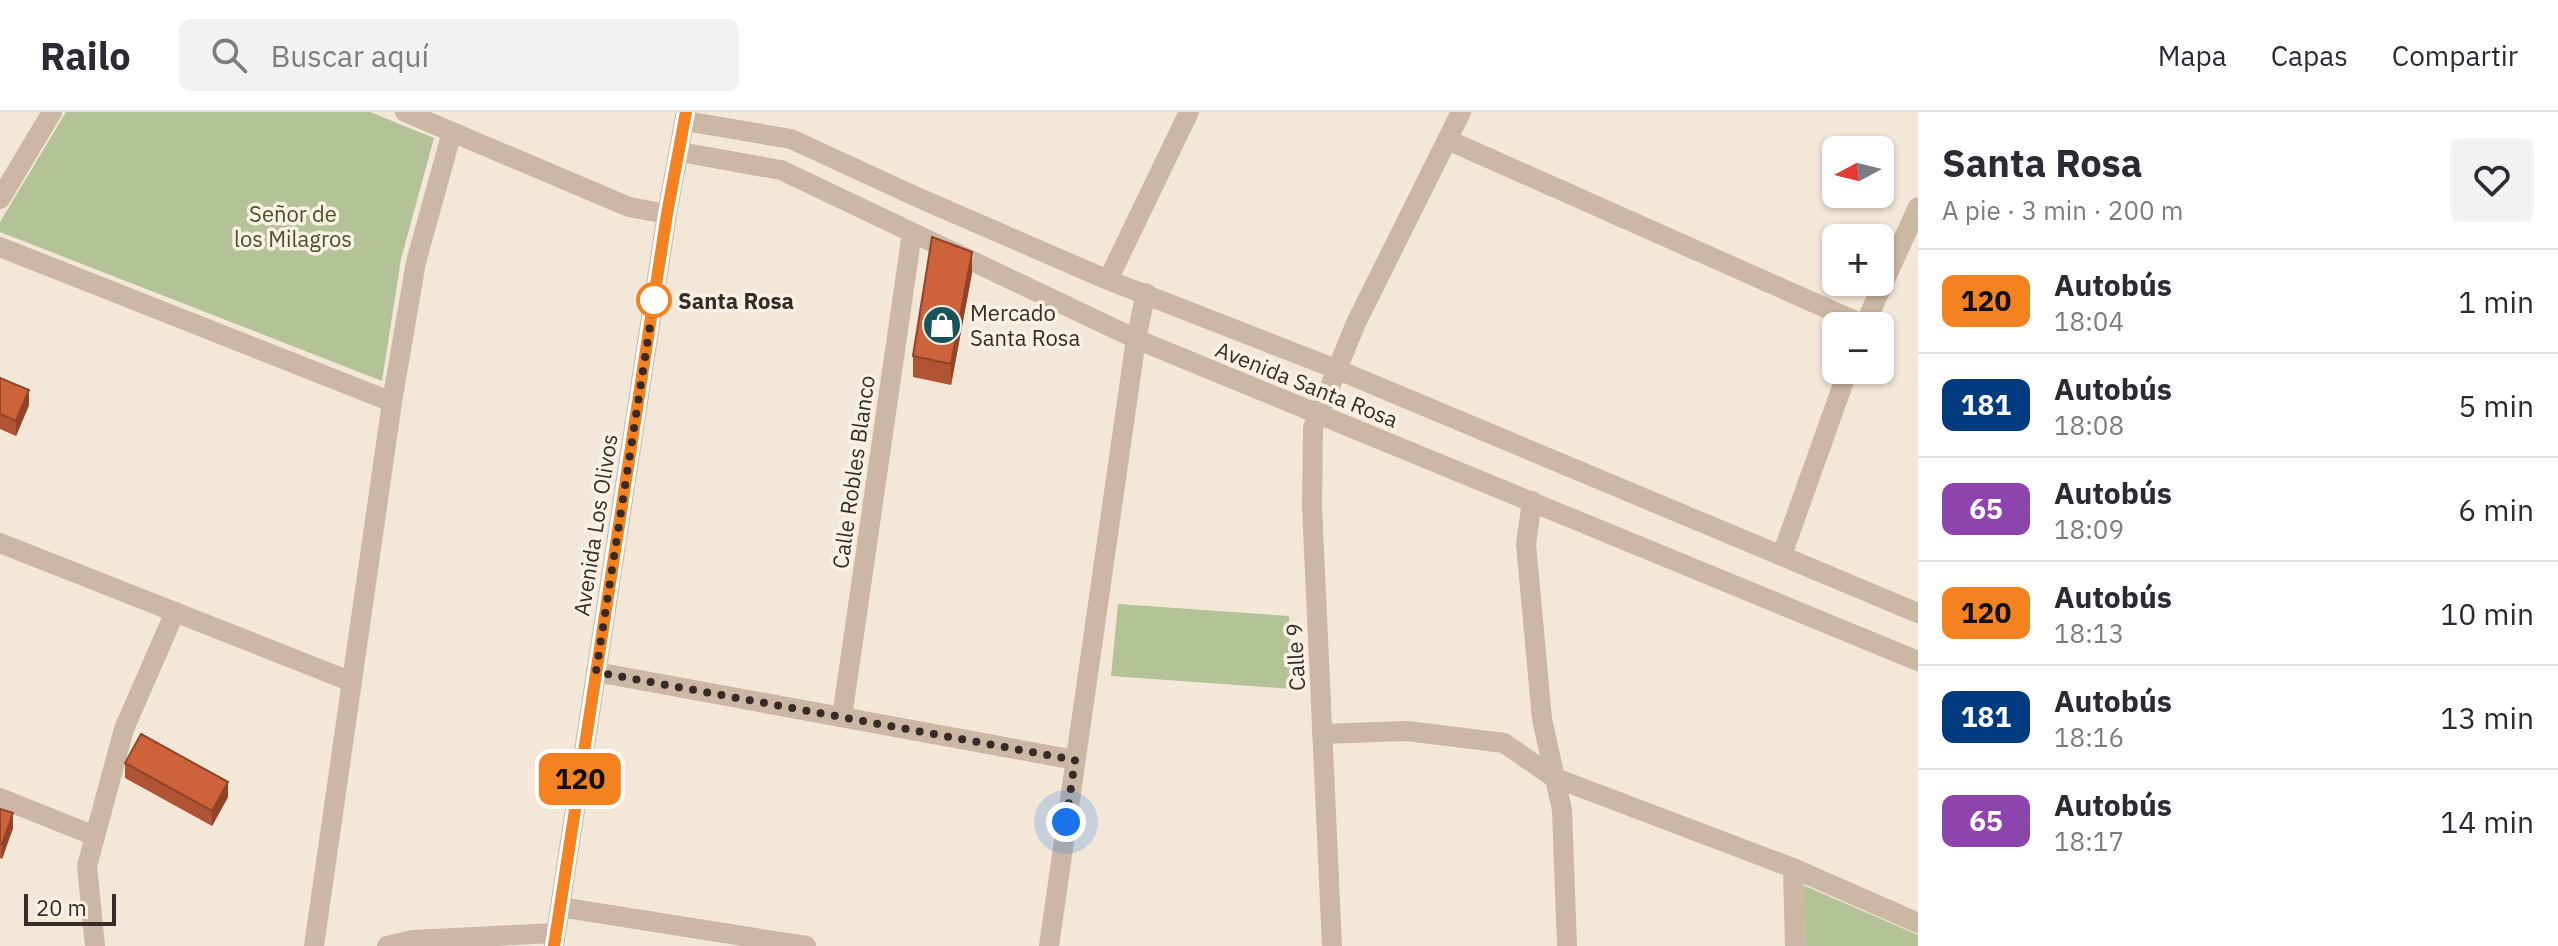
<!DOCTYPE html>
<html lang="es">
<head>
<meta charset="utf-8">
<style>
  :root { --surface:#fff; --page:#f2f2f3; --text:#2b2b33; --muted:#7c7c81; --line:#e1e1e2 }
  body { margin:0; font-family:"IBM Plex Sans",sans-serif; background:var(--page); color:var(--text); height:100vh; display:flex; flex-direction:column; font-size:30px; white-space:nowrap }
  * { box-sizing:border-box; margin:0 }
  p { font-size:26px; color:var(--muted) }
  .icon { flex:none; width:44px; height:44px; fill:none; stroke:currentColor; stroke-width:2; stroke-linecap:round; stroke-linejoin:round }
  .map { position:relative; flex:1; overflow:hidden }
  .panel { display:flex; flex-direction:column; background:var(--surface); width:640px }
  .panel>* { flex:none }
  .badge { padding:0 16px; border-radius:12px; font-size:28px; line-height:52px }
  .needle { width:52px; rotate:263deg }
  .tools { position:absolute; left:1822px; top:24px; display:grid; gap:16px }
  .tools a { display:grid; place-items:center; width:72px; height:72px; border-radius:12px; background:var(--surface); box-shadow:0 2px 6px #0004; font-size:40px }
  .scale { position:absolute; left:24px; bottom:20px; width:92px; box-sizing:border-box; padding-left:8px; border:4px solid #362b26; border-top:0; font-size:22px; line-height:28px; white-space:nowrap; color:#362b26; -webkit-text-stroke:6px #faf1e4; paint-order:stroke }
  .you { position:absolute; width:40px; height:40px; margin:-20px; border:6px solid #fff; border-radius:50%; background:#1a73e8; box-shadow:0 0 0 12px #1a73e833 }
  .map>.badge { position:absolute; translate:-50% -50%; box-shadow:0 0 0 4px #fff }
  .round { display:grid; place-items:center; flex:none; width:84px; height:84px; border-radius:12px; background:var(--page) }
  .overview { display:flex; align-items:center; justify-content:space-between; height:136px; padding:0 24px }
  h1 { font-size:38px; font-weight:800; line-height:60px }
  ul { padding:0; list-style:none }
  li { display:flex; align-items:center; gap:24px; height:104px; padding:0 24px; border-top:2px solid var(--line) }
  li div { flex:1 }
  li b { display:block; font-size:30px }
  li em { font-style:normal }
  li .badge { min-width:88px; font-weight:700; text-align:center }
  header { display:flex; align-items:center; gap:48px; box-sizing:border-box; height:112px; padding:0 40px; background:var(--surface); border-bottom:2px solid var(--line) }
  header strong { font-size:38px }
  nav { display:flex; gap:44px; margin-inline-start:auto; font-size:28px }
  .search { width:560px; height:72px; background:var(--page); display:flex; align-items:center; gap:20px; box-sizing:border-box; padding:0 28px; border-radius:12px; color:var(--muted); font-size:30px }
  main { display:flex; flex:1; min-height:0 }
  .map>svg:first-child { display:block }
  .green { fill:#b3c297 }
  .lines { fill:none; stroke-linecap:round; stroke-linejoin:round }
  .minor { stroke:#cbb7a3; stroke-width:20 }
  .wall { fill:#b15433 }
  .shaded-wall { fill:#904529 }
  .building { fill:#ce623b; stroke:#904529; stroke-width:2 }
  .line-casing { stroke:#fff; stroke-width:18 }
  .line { stroke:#f58220; stroke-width:12 }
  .walk { stroke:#362b26; stroke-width:8; stroke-dasharray:0 14.4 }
  .stop-dot { fill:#fff; stroke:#f58220; stroke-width:4 }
  .labels { text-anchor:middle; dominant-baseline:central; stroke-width:7; stroke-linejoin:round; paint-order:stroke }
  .park-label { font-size:22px; fill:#445628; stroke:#faf1e4 }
  .stop-label { font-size:22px; font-weight:bold; fill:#362b26; stroke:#faf1e4; text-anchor:start }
  .poi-label { font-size:22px; fill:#362b26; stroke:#faf1e4; text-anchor:start }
  .street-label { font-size:22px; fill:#362b26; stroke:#faf1e4 }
</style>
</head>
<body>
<header>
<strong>Railo</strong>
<div class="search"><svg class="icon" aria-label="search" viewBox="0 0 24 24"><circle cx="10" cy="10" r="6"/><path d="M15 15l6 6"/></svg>Buscar aquí</div>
<nav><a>Mapa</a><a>Capas</a><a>Compartir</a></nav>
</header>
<main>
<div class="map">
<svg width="1918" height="834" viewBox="0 0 1918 834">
  <rect width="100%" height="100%" fill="#f3e7d8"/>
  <g class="green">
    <path d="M66,0H370L434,26L401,147L382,269L0,120V110Z"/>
    <path d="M1118,492L1289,504L1293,577L1111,564Z"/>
    <path d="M1803,773L1918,823V834H1805Z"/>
  </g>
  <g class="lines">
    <g class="minor">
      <path d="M405,0L629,95L667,102"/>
      <path d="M685,9L791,27L919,86L1108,168L1336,257L1918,501"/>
      <path d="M1448,28L1864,213"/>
      <path d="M680,40L781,58L1136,227L1918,549"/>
      <path d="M0,87L52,0"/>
      <path d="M0,135L392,290"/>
      <path d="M1108,168L1189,0"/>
      <path d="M1864,214L1918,95"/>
      <path d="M1532,389L1526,432L1542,607L1562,698L1567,834"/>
      <path d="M0,431L352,570"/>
      <path d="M1782,443L1848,258"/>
      <path d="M596,560L1075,648"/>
      <path d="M842,605L912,121"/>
      <path d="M1322,622L1407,619L1504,631L1553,665L1793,756L1918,811"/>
      <path d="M0,686L95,724"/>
      <path d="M1793,756L1795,834"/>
      <path d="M560,795L806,834"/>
      <path d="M95,834L87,754L124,617L175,500"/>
      <path d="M314,834L392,290L416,150L452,20"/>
      <path d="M387,834L413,828L556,821"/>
      <path d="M554,834L667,102L686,0"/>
      <path d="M1049,834L1136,227L1146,181"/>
      <path d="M1332,834L1312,394L1313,316L1356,211L1461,0"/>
    </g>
  </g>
  <g class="wall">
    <path d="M972,161L951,273L913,265V244Z"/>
    <path d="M0,266L29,293L16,324L0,317Z"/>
    <path d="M125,651L228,685L212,714L125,666Z"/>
    <path d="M0,697L13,716L2,747L0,746Z"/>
  </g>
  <g class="shaded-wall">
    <path d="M972,140V161L951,273V252Z"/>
    <path d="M29,278V293L16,324V309Z"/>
    <path d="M228,670V685L212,714V699Z"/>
    <path d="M13,701V716L2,747V732Z"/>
  </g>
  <g class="building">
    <path d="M932,125L972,140L951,252L913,244Z"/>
    <path d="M0,266L29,278L16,309L0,302Z"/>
    <path d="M141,622L228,670L212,699L125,651Z"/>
    <path d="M0,697L13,701L2,732H0Z"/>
  </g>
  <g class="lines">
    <g class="line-casing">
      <path id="line" d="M554,834L667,102L686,0"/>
    </g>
    <use href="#line" class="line"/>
    <path class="walk" d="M654,188L596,560L1075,648L1066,710"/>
  </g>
  <defs>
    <g id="shop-disc" transform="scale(2)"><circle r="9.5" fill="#19545a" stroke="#faf1e4"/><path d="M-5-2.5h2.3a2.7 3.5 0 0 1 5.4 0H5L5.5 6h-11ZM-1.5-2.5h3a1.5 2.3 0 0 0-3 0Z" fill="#fff"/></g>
  </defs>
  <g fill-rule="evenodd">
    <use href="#shop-disc" x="942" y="213"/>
  </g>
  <circle class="stop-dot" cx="654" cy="188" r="16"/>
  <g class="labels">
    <g class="park-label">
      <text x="293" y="101">Señor de<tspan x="293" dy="25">los Milagros</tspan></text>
    </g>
    <g class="stop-label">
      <text x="678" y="188">Santa Rosa</text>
    </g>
    <g class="poi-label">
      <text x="970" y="200">Mercado<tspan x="970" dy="25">Santa Rosa</tspan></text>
    </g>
    <g class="street-label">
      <text transform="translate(1307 272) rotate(22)">Avenida Santa Rosa</text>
      <text transform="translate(853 360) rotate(-82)">Calle Robles Blanco</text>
      <text transform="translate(595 413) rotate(-81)">Avenida Los Olivos</text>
      <text transform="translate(1295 545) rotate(-93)">Calle 9</text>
    </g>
  </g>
</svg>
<div class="tools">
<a><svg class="needle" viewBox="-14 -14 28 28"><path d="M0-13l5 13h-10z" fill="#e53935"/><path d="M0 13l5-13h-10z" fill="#7c7c81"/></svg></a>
<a>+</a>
<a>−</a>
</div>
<div class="scale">20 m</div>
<div class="you" style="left:1066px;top:710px"></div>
<b class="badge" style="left:580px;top:667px;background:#f58220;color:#111">120</b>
</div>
<section class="panel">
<div class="overview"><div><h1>Santa Rosa</h1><p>A pie · 3 min · 200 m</p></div><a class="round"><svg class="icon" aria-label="heart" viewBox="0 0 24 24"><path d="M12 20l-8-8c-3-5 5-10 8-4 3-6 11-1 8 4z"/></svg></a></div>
<ul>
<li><span class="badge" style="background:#f58220;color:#111">120</span><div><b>Autobús</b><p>18:04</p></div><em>1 min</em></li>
<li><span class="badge" style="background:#003b80;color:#fff">181</span><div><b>Autobús</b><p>18:08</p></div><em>5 min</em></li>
<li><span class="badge" style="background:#8e44ad;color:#fff">65</span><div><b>Autobús</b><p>18:09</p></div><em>6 min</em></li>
<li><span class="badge" style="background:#f58220;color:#111">120</span><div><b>Autobús</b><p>18:13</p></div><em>10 min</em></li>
<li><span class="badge" style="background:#003b80;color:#fff">181</span><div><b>Autobús</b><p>18:16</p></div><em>13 min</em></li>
<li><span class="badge" style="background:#8e44ad;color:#fff">65</span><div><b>Autobús</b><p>18:17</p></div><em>14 min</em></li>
</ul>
</section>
</main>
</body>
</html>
